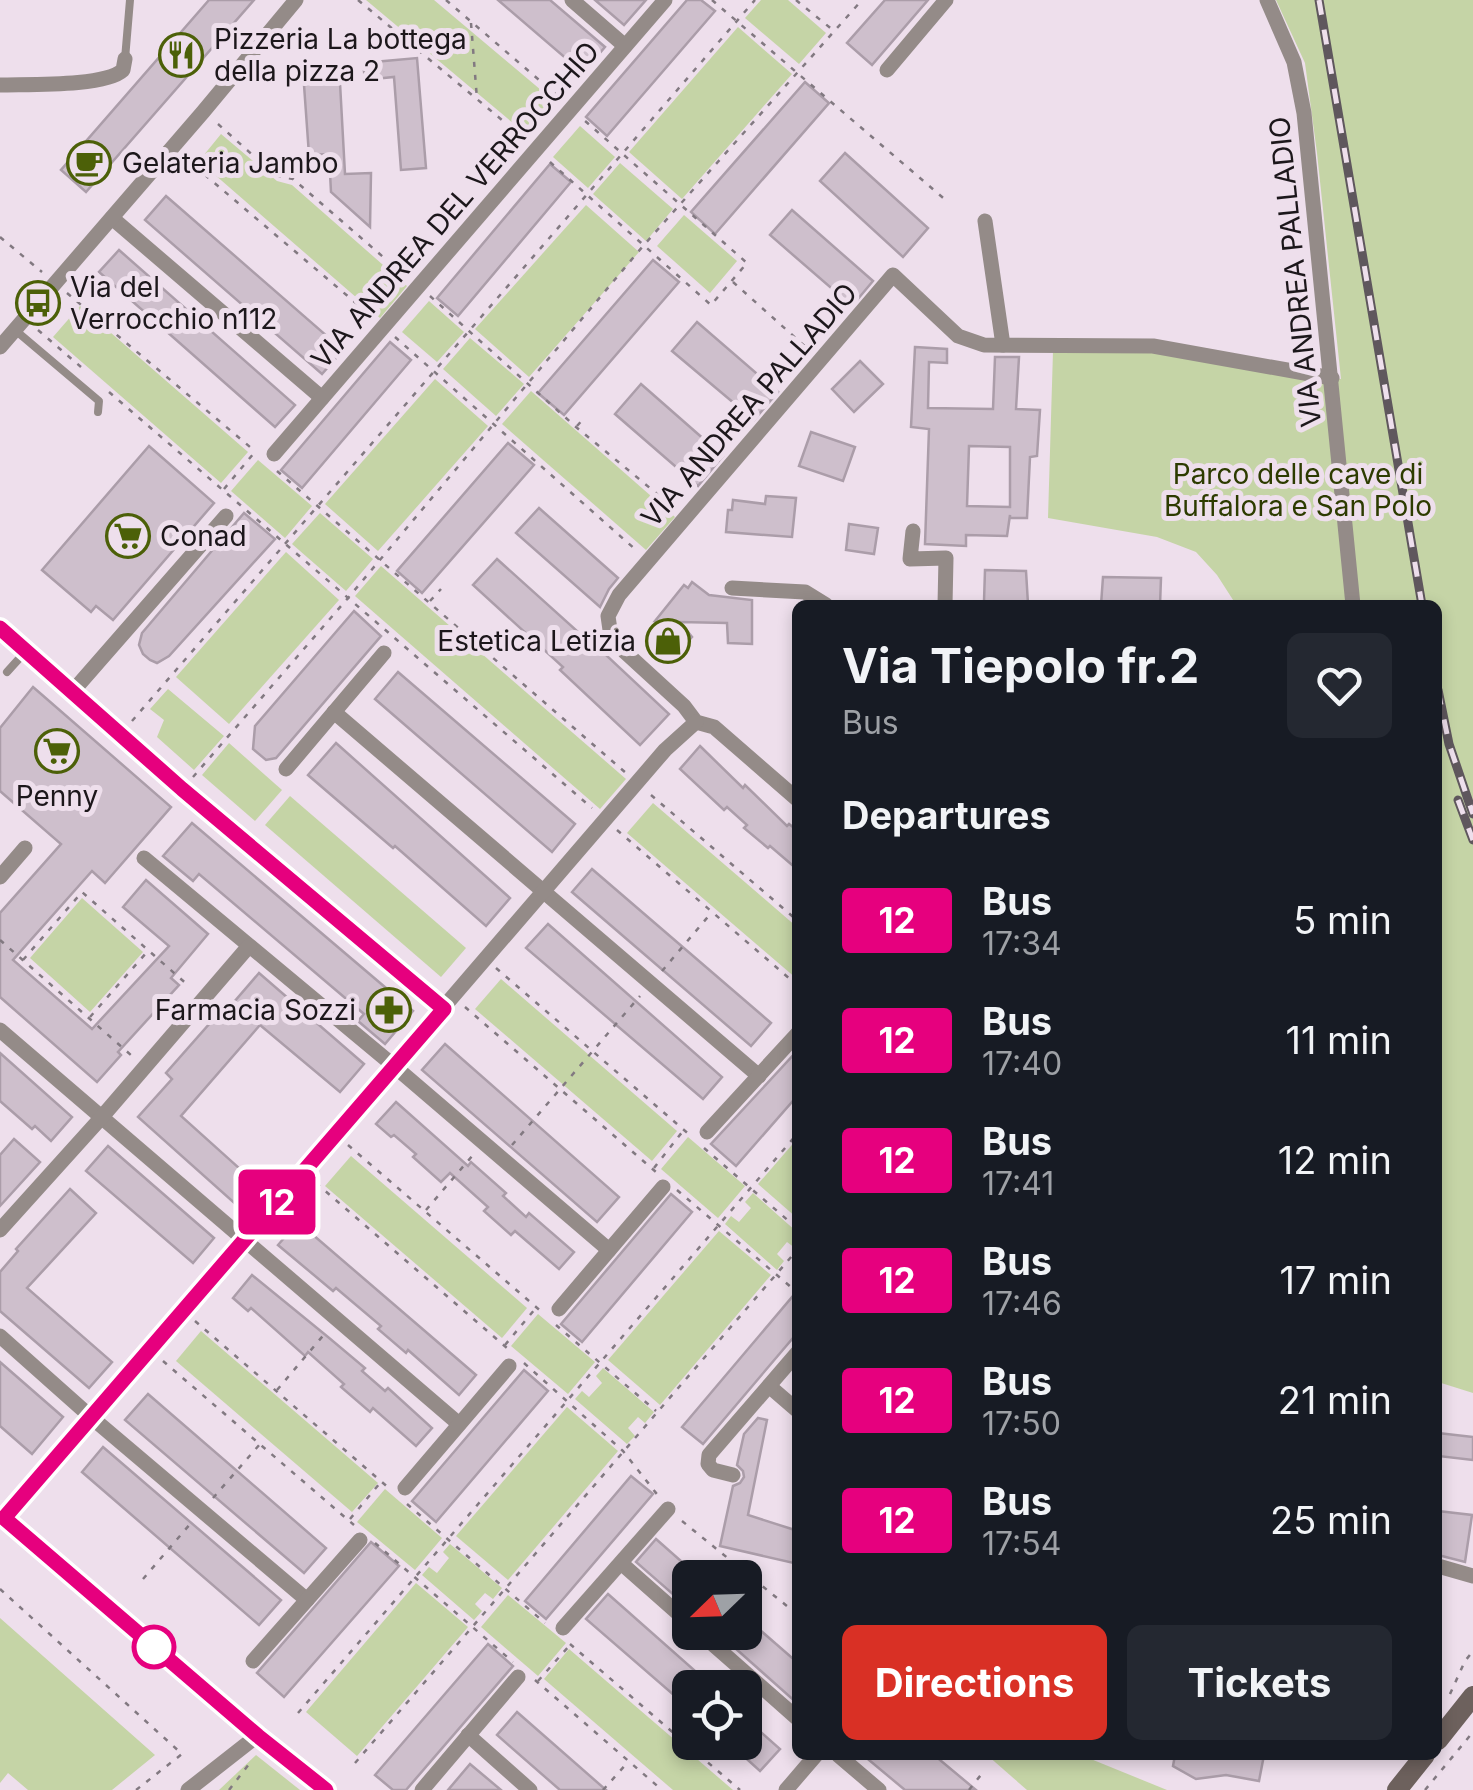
<!DOCTYPE html>
<html lang="en">
<head>
<meta charset="utf-8">
<style>
  :root { --surface:#171b24; --page:#242831; --text:#f1f3f6; --muted:#9ea1a6; --accent:#d93025 }
  body { margin:0; font-family:Inter,sans-serif; background:var(--page); color:var(--text); height:100vh; display:flex; flex-direction:column; font-size:38px; white-space:nowrap }
  * { box-sizing:border-box; margin:0 }
  p { font-size:32px; color:var(--muted) }
  .icon { flex:none; width:55px; height:55px; fill:none; stroke:currentColor; stroke-width:2; stroke-linecap:round; stroke-linejoin:round }
  .map { position:relative; flex:1; overflow:hidden }
  .panel { position:absolute; left:792px; top:600px; width:650px; height:1160px; display:flex; flex-direction:column; background:var(--surface); border-radius:15px; box-shadow:0 5px 15px #0003 }
  .panel>* { flex:none }
  .badge { padding:0 20px; border-radius:8px; font-size:35px; line-height:65px }
  .needle { width:65px; rotate:247deg }
  .tools { position:absolute; left:672px; top:1560px; display:grid; gap:20px }
  .tools a { display:grid; place-items:center; width:90px; height:90px; border-radius:15px; background:var(--surface); box-shadow:0 5px 15px #0003; font-size:50px }
  .map>.badge { position:absolute; translate:-50% -50%; box-shadow:0 0 0 5px #fff }
  h2 { padding:0 50px; font-size:38px; line-height:90px }
  .round { display:grid; place-items:center; flex:none; width:105px; height:105px; border-radius:15px; background:var(--page) }
  .summary { display:flex; align-items:center; justify-content:space-between; height:170px; padding:0 50px }
  h1 { font-size:48px; font-weight:700; line-height:75px }
  .cta { display:flex; gap:20px; margin-top:auto; padding:20px 50px }
  .cta a { flex:1; height:115px; border-radius:15px; background:var(--accent); color:#fff; font-size:40px; font-weight:700; line-height:115px; text-align:center }
  .cta a+a { background:var(--page); color:var(--text) }
  ul { padding:0; list-style:none }
  li { display:flex; align-items:center; gap:30px; height:120px; padding:0 50px }
  li div { flex:1 }
  li b { display:block; font-size:38px }
  li em { font-style:normal }
  li .badge { min-width:110px; font-weight:700; text-align:center }
  .map>svg:first-child { display:block }
  .green { fill:#c5d4a6 }
  .building { fill:#cebfcc; stroke:#ab9da9; stroke-width:2.5; fill-rule:evenodd }
  .lines { fill:none; stroke-linecap:round; stroke-linejoin:round }
  .path { stroke:#827981; stroke-width:2.5; stroke-dasharray:5 8; stroke-linecap:butt }
  .lane { stroke:#948b88; stroke-width:8 }
  .street { stroke:#948b88; stroke-width:15 }
  .secondary { stroke:#6d615d; stroke-width:20 }
  .rail-casing { stroke:#5f575d; stroke-width:9 }
  .rail { stroke:#eedfec; stroke-width:5; stroke-dasharray:15; stroke-linecap:butt }
  .line-casing { stroke:#fff; stroke-width:22 }
  .line { stroke:#e6007e; stroke-width:15 }
  .stop-dot { fill:#fff; stroke:#e6007e; stroke-width:5 }
  .labels { text-anchor:middle; dominant-baseline:central; stroke-width:10; stroke-linejoin:round; paint-order:stroke }
  .poi-label { font-size:28px; fill:#1c171b; stroke:#eedfec; text-anchor:start }
  .street-label { font-size:28px; fill:#1c171b; stroke:#eedfec }
  .park-label { font-size:28px; fill:#2d3b00; stroke:#eedfec }
</style>
</head>
<body>
<div class="map">
<svg width="1473" height="1790" viewBox="0 0 1473 1790">
  <rect width="100%" height="100%" fill="#eedfec"/>
  <g class="green">
    <path d="M366,0H434L554,101L526,134Z"/>
    <path d="M761,0H788L826,33L799,64L745,18Z"/>
    <path d="M1276,0H1473V1393L1438,1382V605H1234L1235,603L1217,575L1196,552L1157,537L1048,518L1053,351L1153,349L1341,379L1317,153L1305,63Z"/>
    <path d="M738,27L792,74L682,199L629,152Z"/>
    <path d="M580,126L615,157L588,188L553,157Z"/>
    <path d="M221,134L277,181L292,185L407,286L380,318L199,161Z"/>
    <path d="M620,163L673,209L646,241L593,194Z"/>
    <path d="M586,205L639,252L529,377L475,329Z"/>
    <path d="M684,215L737,261L710,293L657,246Z"/>
    <path d="M429,301L464,332L437,362L402,332Z"/>
    <path d="M80,306L248,452L221,483L53,337Z"/>
    <path d="M470,338L524,384L496,416L443,369Z"/>
    <path d="M435,379L488,426L378,551L325,504Z"/>
    <path d="M531,391L675,517L646,550L502,424Z"/>
    <path d="M258,460L312,506L285,538L231,491Z"/>
    <path d="M320,513L373,559L346,591L292,544Z"/>
    <path d="M286,552L339,600L229,724L176,677Z"/>
    <path d="M381,566L626,779L600,809L355,596Z"/>
    <path d="M168,689L224,736L194,770L157,737L164,720L150,709Z"/>
    <path d="M229,743L282,790L255,821L202,775Z"/>
    <path d="M290,796L466,948L441,977L265,825Z"/>
    <path d="M653,803L797,927V979L627,833Z"/>
    <path d="M82,898L143,952L90,1012L30,958Z"/>
    <path d="M501,979L677,1131L652,1161L475,1009Z"/>
    <path d="M688,1137L745,1186L718,1218L661,1169Z"/>
    <path d="M797,1139V1218L758,1184Z"/>
    <path d="M351,1156L527,1308L502,1338L325,1186Z"/>
    <path d="M753,1193L797,1232V1245L795,1248L787,1242L777,1254L784,1261L777,1270L725,1224L731,1216L739,1222L751,1208L745,1202Z"/>
    <path d="M719,1231L771,1275L660,1405L608,1360Z"/>
    <path d="M538,1314L595,1362L568,1394L511,1346Z"/>
    <path d="M201,1331L378,1483L352,1512L176,1361Z"/>
    <path d="M603,1368L654,1412L645,1423L638,1417L628,1428L635,1436L627,1444L575,1399L582,1391L589,1397L602,1383L596,1376Z"/>
    <path d="M567,1407L618,1451L508,1580L456,1536Z"/>
    <path d="M385,1489L442,1538L415,1570L357,1522Z"/>
    <path d="M450,1544L502,1588L493,1599L485,1593L475,1604L482,1611L474,1620L422,1575L429,1567L437,1573L449,1558L443,1552Z"/>
    <path d="M416,1583L468,1627L357,1756L306,1712Z"/>
    <path d="M508,1595L566,1643L538,1676L481,1627Z"/>
    <path d="M0,1618L155,1755L112,1790H28L8,1773L0,1783Z"/>
    <path d="M569,1649L733,1790H673L544,1679Z"/>
    <path d="M256,1755L300,1790H219Z"/>
    <path d="M987,1755H1081L1167,1790H1027Z"/>
  </g>
  <g class="building">
    <path d="M209,0H254L86,192L61,170Z"/>
    <path d="M498,0H550L605,47L583,73Z"/>
    <path d="M595,0H646L624,25Z"/>
    <path d="M687,0H701L715,11L607,136L586,117Z"/>
    <path d="M885,0H928L872,65L847,43Z"/>
    <path d="M417,58L426,168L401,170L394,77L365,80L363,63Z"/>
    <path d="M805,82L829,103L715,234L691,212Z"/>
    <path d="M340,83L345,174L371,173L370,227L331,192L329,154L309,155L304,85Z"/>
    <path d="M845,153L928,228L903,257L820,181Z"/>
    <path d="M550,164L571,182L458,316L437,298Z"/>
    <path d="M166,196L343,350L322,374L145,220Z"/>
    <path d="M792,210L873,281L852,306L770,235Z"/>
    <path d="M119,250L295,405L275,427L99,272Z"/>
    <path d="M653,260L679,282L564,415L538,393Z"/>
    <path d="M697,322L778,392L754,420L672,351Z"/>
    <path d="M390,342L411,360L302,488L281,470Z"/>
    <path d="M915,347L947,349V363L929,362L928,408L993,409L995,357H1019L1016,409L1040,410L1037,456L1030,457L1027,518H1010V515L1007,536L966,535V546L925,544L929,429L911,427ZM969,446L1010,447V507L967,506Z"/>
    <path d="M860,361L883,384L854,412L832,389Z"/>
    <path d="M641,384L723,456L698,486L615,414Z"/>
    <path d="M811,432L855,447L843,481L799,466Z"/>
    <path d="M508,443L534,465L422,593L397,571Z"/>
    <path d="M149,446L214,503L113,620L96,606L91,612L42,570Z"/>
    <path d="M766,496L796,498L792,537L726,532L728,510H732L733,500L765,504Z"/>
    <path d="M539,508L618,578L609,589L600,607L516,533Z"/>
    <path d="M244,513L275,539L169,656L157,663L150,660L143,654L139,645L142,633Z"/>
    <path d="M849,524L878,528L874,554L846,550Z"/>
    <path d="M497,559L588,641L589,639L669,714L640,745L560,670L563,667L473,585Z"/>
    <path d="M985,570L1026,571L1028,604L984,601Z"/>
    <path d="M1103,577L1161,578L1160,605H1101Z"/>
    <path d="M692,582L709,595L752,600V644L728,643L727,623L680,622L692,637L684,646L659,621H655L684,585L688,588Z"/>
    <path d="M354,611L381,636L276,758L266,760L253,749L255,726Z"/>
    <path d="M398,672L575,824L552,852L375,699Z"/>
    <path d="M33,687L171,807L105,883L92,871L13,960L92,1029L169,946L123,907L146,880L208,934L171,978L179,985L118,1052L121,1055L97,1082L0,997V913L61,844L0,791V728Z"/>
    <path d="M336,743L510,898L486,926L395,846L393,848L308,775Z"/>
    <path d="M700,746L743,788L745,785L787,826L789,824L798,831V870L770,846L768,848L744,828L747,825L727,807L724,810L680,769Z"/>
    <path d="M192,823L413,1011L385,1044L358,1021L364,1014L199,874L193,881L163,856Z"/>
    <path d="M592,869L771,1023L751,1046L572,892Z"/>
    <path d="M548,924L722,1077L703,1099L526,948Z"/>
    <path d="M259,973L364,1064L340,1092L260,1025L181,1116L259,1186L240,1208L138,1117L172,1079L166,1073L218,1014L221,1017Z"/>
    <path d="M445,1044L619,1197L597,1222L422,1070Z"/>
    <path d="M798,1050V1095L736,1166L711,1144Z"/>
    <path d="M0,1053L72,1117L51,1141L35,1126L32,1129L0,1101Z"/>
    <path d="M396,1102L468,1166L471,1162L506,1193L503,1196L526,1217L529,1213L574,1252L559,1269L515,1231L511,1235L484,1211L488,1207L450,1173L441,1182L413,1157L416,1154L394,1135L391,1137L376,1124Z"/>
    <path d="M14,1139L40,1162L0,1206V1155Z"/>
    <path d="M108,1146L214,1238L193,1263L86,1171Z"/>
    <path d="M70,1189L96,1213L27,1288L112,1362L89,1388L0,1311V1272L18,1251L16,1249Z"/>
    <path d="M671,1194L692,1212L582,1342L561,1324Z"/>
    <path d="M298,1222L476,1375L459,1395L408,1350L406,1353L378,1329L381,1326L336,1288L333,1291L278,1245Z"/>
    <path d="M252,1275L328,1337L365,1368L362,1371L385,1391L388,1388L432,1428L416,1446L373,1408L370,1412L341,1387L344,1384L308,1352L305,1356L251,1308L248,1311L233,1298Z"/>
    <path d="M798,1290V1332L703,1444L682,1427Z"/>
    <path d="M0,1362L63,1417L32,1454L0,1426Z"/>
    <path d="M524,1370L548,1391L436,1522L412,1501Z"/>
    <path d="M148,1394L326,1548L304,1573L125,1420Z"/>
    <path d="M758,1418L767,1420L748,1515L798,1531V1564L720,1546L733,1486L740,1483L744,1477L743,1471L737,1465L744,1434Z"/>
    <path d="M1438,1433L1473,1437V1460L1438,1456Z"/>
    <path d="M103,1447L281,1600L259,1625L82,1472Z"/>
    <path d="M631,1476L653,1494L546,1619L525,1601Z"/>
    <path d="M1438,1511L1472,1515L1465,1562L1438,1555Z"/>
    <path d="M656,1539L690,1569V1609L636,1562Z"/>
    <path d="M371,1542L399,1566L284,1697L257,1673Z"/>
    <path d="M608,1594L694,1670L693,1671L711,1688H690V1709L586,1619Z"/>
    <path d="M745,1617L798,1663V1704L717,1632H745Z"/>
    <path d="M488,1644L513,1666L406,1790H393L375,1775Z"/>
    <path d="M517,1712L606,1790H560L497,1735Z"/>
    <path d="M745,1718L780,1749L760,1771L728,1742H745Z"/>
    <path d="M863,1755H934L976,1790H905Z"/>
    <path d="M1175,1755H1264L1259,1781L1226,1775L1196,1779L1173,1766Z"/>
    <path d="M470,1764L501,1790H448Z"/>
  </g>
  <g class="lines">
    <g class="path">
      <path d="M358,0L526,140"/>
      <path d="M446,0L560,98"/>
      <path d="M712,0L948,202"/>
      <path d="M796,0L834,31"/>
      <path d="M471,23L477,99"/>
      <path d="M218,124L276,176L293,179L404,275"/>
      <path d="M185,158L370,315"/>
      <path d="M550,162L711,305L747,263L584,120"/>
      <path d="M0,237L42,272"/>
      <path d="M733,282L809,350"/>
      <path d="M67,293L256,452"/>
      <path d="M430,296L576,427L673,507"/>
      <path d="M38,330L81,367"/>
      <path d="M395,337L636,550"/>
      <path d="M109,392L592,808"/>
      <path d="M577,426L585,417"/>
      <path d="M277,471L626,773"/>
      <path d="M224,489L254,453"/>
      <path d="M430,601L441,589"/>
      <path d="M132,721L755,0"/>
      <path d="M193,777L348,598L643,246L862,0"/>
      <path d="M651,795L798,921"/>
      <path d="M617,830L798,986"/>
      <path d="M0,940L132,1056"/>
      <path d="M23,960L82,892L190,987"/>
      <path d="M496,968L691,1136"/>
      <path d="M662,971L712,912"/>
      <path d="M465,1007L656,1172"/>
      <path d="M90,1017L147,952"/>
      <path d="M348,1145L543,1313"/>
      <path d="M512,1145L640,996"/>
      <path d="M704,1148L798,1229"/>
      <path d="M654,1168L683,1131"/>
      <path d="M316,1183L507,1348"/>
      <path d="M677,1190L798,1293"/>
      <path d="M426,1210L473,1155"/>
      <path d="M195,1321L390,1489"/>
      <path d="M556,1325L656,1411"/>
      <path d="M505,1345L535,1309"/>
      <path d="M163,1361L354,1525"/>
      <path d="M524,1363L623,1451L660,1498"/>
      <path d="M277,1390L327,1331"/>
      <path d="M213,1498L260,1444"/>
      <path d="M407,1504L545,1623"/>
      <path d="M350,1519L380,1483"/>
      <path d="M682,1521L798,1615"/>
      <path d="M375,1543L513,1662"/>
      <path d="M143,1579L191,1523"/>
      <path d="M0,1589L182,1754L136,1790"/>
      <path d="M570,1644L740,1790"/>
      <path d="M535,1680L662,1790"/>
      <path d="M538,1681L569,1646"/>
      <path d="M1450,1694L1465,1661L1473,1651"/>
      <path d="M298,1713L798,1133"/>
      <path d="M355,1763L798,1249"/>
      <path d="M229,1790L249,1764"/>
      <path d="M603,1790L628,1762"/>
      <path d="M969,1790L984,1771"/>
      <path d="M1425,1790L1473,1732"/>
    </g>
    <g class="lane">
      <path d="M125,59L130,0"/>
      <path d="M15,330L99,401L98,412"/>
      <path d="M7,672L26,651"/>
    </g>
    <g class="street">
      <path d="M572,0L625,46"/>
      <path d="M1267,0L1294,62L1304,113L1353,605"/>
      <path d="M887,70L946,0"/>
      <path d="M0,85C27,84 105,87 123,70L125,59"/>
      <path d="M112,218L322,398"/>
      <path d="M985,221L1003,345"/>
      <path d="M0,347L203,112L296,0"/>
      <path d="M274,454L665,0"/>
      <path d="M913,531L910,559L946,558L945,605"/>
      <path d="M732,588L805,592L826,605"/>
      <path d="M0,628L183,789L443,1009"/>
      <path d="M73,691L226,516"/>
      <path d="M334,712L759,1076"/>
      <path d="M286,769L384,653"/>
      <path d="M798,800L714,727L696,722L684,706L625,652L610,630L608,616L619,595L893,275L958,336L984,345L1153,346L1332,378"/>
      <path d="M144,858L394,1066L609,1250"/>
      <path d="M0,877L25,848"/>
      <path d="M0,1030L459,1424"/>
      <path d="M707,1132L798,1033"/>
      <path d="M0,1230L101,1118L249,946"/>
      <path d="M559,1309L663,1187"/>
      <path d="M0,1336L91,1417L307,1600"/>
      <path d="M769,1386L798,1411"/>
      <path d="M733,1475L713,1470L708,1464L709,1455L798,1352"/>
      <path d="M405,1488L509,1366"/>
      <path d="M0,1515L257,1736L326,1790"/>
      <path d="M4,1518L665,750L696,722"/>
      <path d="M621,1563L690,1624"/>
      <path d="M1438,1566L1473,1576"/>
      <path d="M563,1628L668,1509"/>
      <path d="M699,1632L798,1719"/>
      <path d="M253,1661L360,1540"/>
      <path d="M468,1735L530,1790"/>
      <path d="M838,1755L879,1790"/>
      <path d="M188,1790L257,1736"/>
      <path d="M422,1790L518,1677"/>
      <path d="M786,1790L816,1755"/>
    </g>
    <g class="secondary">
      <path d="M1438,1740L1473,1696"/>
      <path d="M1397,1790L1425,1755"/>
    </g>
    <g class="rail-casing">
      <g id="rail">
        <path d="M1319,0L1422,605"/>
        <path d="M1438,690L1449,744L1473,814"/>
        <path d="M1458,800L1473,840"/>
      </g>
    </g>
    <use href="#rail" class="rail"/>
  </g>
  <g class="lines">
    <g class="line-casing">
      <path id="line" d="M0,628L182,789L444,1009L4,1518L258,1736L326,1790"/>
    </g>
    <use href="#line" class="line"/>
  </g>
  <defs>
    <g id="restaurant-ring" transform="scale(2.25)"><circle r="9.5" fill="#eedfec" stroke="#4c6008" stroke-width="1.5"/><path d="M-5-6h1v4h1v-4h1v4h1v-4h1v5L-1.5 .5V6h-2V.5L-5-1ZM5-6V6H3V1.5H1.5Q1.5-4 5-6Z" fill="#4c6008"/></g>
    <g id="cafe-ring" transform="scale(2.25)"><circle r="9.5" fill="#eedfec" stroke="#4c6008" stroke-width="1.5"/><path d="M-5.5-4.5H6V0H3Q3 3.5 0 3.5H-2.5Q-5.5 3.5-5.5 0ZM3-3.2v2h1.7v-2ZM-6 4.5H4V6H-6Z" fill="#4c6008"/></g>
    <g id="bus-ring" transform="scale(2.25)"><circle r="9.5" fill="#eedfec" stroke="#4c6008" stroke-width="1.5"/><path d="M-5-6H5V4H4V6H2V4H-2V6H-4V4H-5ZM-3.5-4V0h7V-4ZM-3.5 1.2v1.5H-2V1.2ZM2 1.2v1.5H3.5V1.2Z" fill="#4c6008"/></g>
    <g id="supermarket-ring" transform="scale(2.25)"><circle r="9.5" fill="#eedfec" stroke="#4c6008" stroke-width="1.5"/><path d="M-6-5.5h2.5l.6 2H6L4.5 2H-2.5L-4.4-4H-6ZM-1.5 3.2a1.3 1.3 0 1 0 .1 0ZM3 3.2a1.3 1.3 0 1 0 .1 0Z" fill="#4c6008"/></g>
    <g id="shop-ring" transform="scale(2.25)"><circle r="9.5" fill="#eedfec" stroke="#4c6008" stroke-width="1.5"/><path d="M-5-2.5h2.3a2.7 3.5 0 0 1 5.4 0H5L5.5 6h-11ZM-1.5-2.5h3a1.5 2.3 0 0 0-3 0Z" fill="#4c6008"/></g>
    <g id="pharmacy-ring" transform="scale(2.25)"><circle r="9.5" fill="#eedfec" stroke="#4c6008" stroke-width="1.5"/><path d="M-2-6h4v4h4v4h-4v4h-4v-4h-4v-4h4Z" fill="#4c6008"/></g>
  </defs>
  <g fill-rule="evenodd">
    <use href="#restaurant-ring" x="181" y="55"/>
    <use href="#cafe-ring" x="89" y="163"/>
    <use href="#bus-ring" x="38" y="303"/>
    <use href="#supermarket-ring" x="128" y="536"/>
    <use href="#shop-ring" x="668" y="641"/>
    <use href="#supermarket-ring" x="57" y="751"/>
    <use href="#pharmacy-ring" x="389" y="1010"/>
  </g>
  <circle class="stop-dot" cx="154" cy="1647" r="20"/>
  <g class="labels">
    <g class="poi-label">
      <text x="214" y="39">Pizzeria La bottega<tspan x="214" dy="32">della pizza 2</tspan></text>
      <text x="122" y="163">Gelateria Jambo</text>
      <text x="70" y="287">Via del<tspan x="70" dy="32">Verrocchio n112</tspan></text>
      <text x="160" y="536">Conad</text>
      <text x="636" y="641" text-anchor="end">Estetica Letizia</text>
      <text x="57" y="796" text-anchor="middle">Penny</text>
      <text x="356" y="1010" text-anchor="end">Farmacia Sozzi</text>
    </g>
    <g class="street-label">
      <text transform="translate(455 205) rotate(-49)">VIA ANDREA DEL VERROCCHIO</text>
      <text transform="translate(1295 272) rotate(-96)">VIA ANDREA PALLADIO</text>
      <text transform="translate(749 405) rotate(-49)">VIA ANDREA PALLADIO</text>
    </g>
    <g class="park-label">
      <text x="1298" y="474">Parco delle cave di<tspan x="1298" dy="32">Buffalora e San Polo</tspan></text>
    </g>
  </g>
</svg>
<div class="tools">
<a><svg class="needle" viewBox="-14 -14 28 28"><path d="M0-13l5 13h-10z" fill="#e53935"/><path d="M0 13l5-13h-10z" fill="#9ea1a6"/></svg></a>
<a><svg class="icon" aria-label="locate" viewBox="0 0 24 24"><circle cx="12" cy="12" r="6"/><path d="M12 2v4M12 18v4M2 12h4M18 12h4"/></svg></a>
</div>
<b class="badge" style="left:277px;top:1202px;background:#e6007e;color:#fff">12</b>
<section class="panel">
<div class="summary"><div><h1>Via Tiepolo fr.2</h1><p>Bus</p></div><a class="round"><svg class="icon" aria-label="heart" viewBox="0 0 24 24"><path d="M12 20l-8-8c-3-5 5-10 8-4 3-6 11-1 8 4z"/></svg></a></div>
<h2>Departures</h2>
<ul>
<li><span class="badge" style="background:#e6007e;color:#fff">12</span><div><b>Bus</b><p>17:34</p></div><em>5 min</em></li>
<li><span class="badge" style="background:#e6007e;color:#fff">12</span><div><b>Bus</b><p>17:40</p></div><em>11 min</em></li>
<li><span class="badge" style="background:#e6007e;color:#fff">12</span><div><b>Bus</b><p>17:41</p></div><em>12 min</em></li>
<li><span class="badge" style="background:#e6007e;color:#fff">12</span><div><b>Bus</b><p>17:46</p></div><em>17 min</em></li>
<li><span class="badge" style="background:#e6007e;color:#fff">12</span><div><b>Bus</b><p>17:50</p></div><em>21 min</em></li>
<li><span class="badge" style="background:#e6007e;color:#fff">12</span><div><b>Bus</b><p>17:54</p></div><em>25 min</em></li>
</ul>
<div class="cta"><a>Directions</a><a>Tickets</a></div>
</section>
</div>
</body>
</html>
